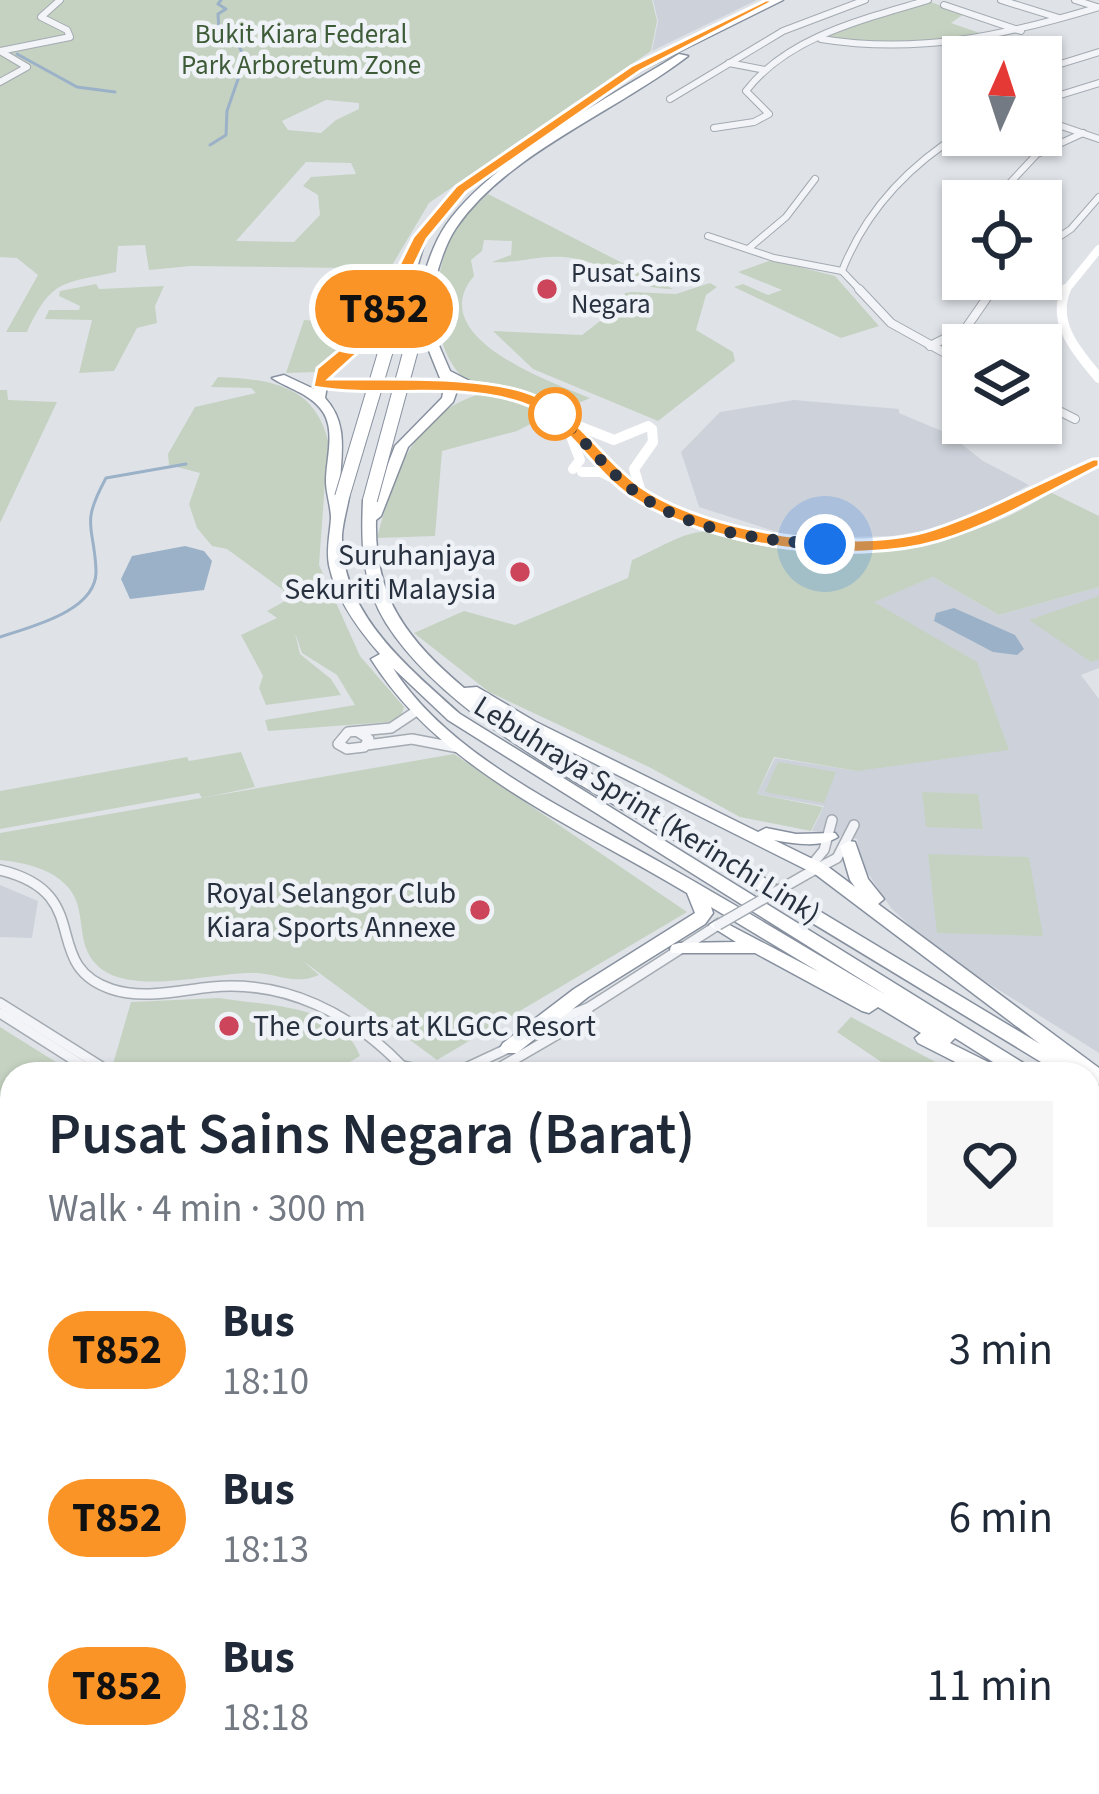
<!DOCTYPE html>
<html lang="en">
<head>
<meta charset="utf-8">
<style>
  :root { --surface:#fff; --page:#f6f6f7; --text:#1f2937; --muted:#747a83 }
  body { margin:0; font-family:"Source Sans 3",sans-serif; background:var(--page); color:var(--text); height:100vh; display:flex; flex-direction:column; font-size:45px; white-space:nowrap }
  * { box-sizing:border-box; margin:0 }
  p { font-size:39px; color:var(--muted) }
  .icon { flex:none; width:66px; height:66px; fill:none; stroke:currentColor; stroke-width:2; stroke-linecap:round; stroke-linejoin:round }
  .map { position:relative; flex:1; overflow:hidden }
  .sheet { position:absolute; left:0px; top:1062px; width:1101px; height:732px; display:flex; flex-direction:column; background:var(--surface); border-radius:36px 36px 0 0; box-shadow:0 3px 9px #0004 }
  .sheet>* { flex:none }
  .badge { padding:0 24px; border-radius:39px; font-size:42px; line-height:78px }
  .needle { width:78px; rotate:3deg }
  .tools { position:absolute; left:942px; top:36px; display:grid; gap:24px }
  .tools a { display:grid; place-items:center; width:120px; height:120px; border-radius:0px; background:var(--surface); box-shadow:0 3px 9px #0004; font-size:60px }
  .you { position:absolute; width:60px; height:60px; margin:-30px; border:9px solid #fff; border-radius:50%; background:#1a73e8; box-shadow:0 0 0 18px #1a73e833 }
  .map>.badge { position:absolute; translate:-50% -50%; box-shadow:0 0 0 6px #fff }
  .round { display:grid; place-items:center; flex:none; width:126px; height:126px; border-radius:0px; background:var(--page) }
  .overview { display:flex; align-items:center; justify-content:space-between; height:204px; padding:0 48px }
  h1 { font-size:57px; font-weight:600; line-height:90px }
  ul { padding:0; list-style:none }
  li { display:flex; align-items:center; gap:36px; height:168px; padding:0 48px }
  li div { flex:1 }
  li b { display:block; font-size:45px }
  li em { font-style:normal }
  li .badge { min-width:132px; font-weight:700; text-align:center }
  .map>svg:first-child { display:block }
  .built { fill:#cdd2da }
  .green { fill:#c5d2c1; fill-rule:evenodd }
  .water { fill:#9bb1c8 }
  .lines { fill:none; stroke-linecap:round; stroke-linejoin:round }
  .stream { stroke:#9bb1c8; stroke-width:3 }
  .street-far3-casing { stroke:#a4aab2; stroke-width:8 }
  .street-far2-casing { stroke:#a4aab2; stroke-width:10 }
  .street-far1-casing { stroke:#a4aab2; stroke-width:12 }
  .street-casing { stroke:#a4aab2; stroke-width:15 }
  .highway-casing { stroke:#87909f; stroke-width:3 }
  .street-far3 { stroke:#f2f4f7; stroke-width:6 }
  .street-far2 { stroke:#f2f4f7; stroke-width:8 }
  .street-far1 { stroke:#f2f4f7; stroke-width:9 }
  .street { stroke:#f2f4f7; stroke-width:12 }
  .secondary-far1 { stroke:#fff; stroke-width:8 }
  .secondary { stroke:#fff; stroke-width:10 }
  .highway { fill:#fff; fill-rule:evenodd }
  .street-bridge-casing { stroke:#a4aab2; stroke-width:12; stroke-linecap:butt }
  .highway-bridge-casing { stroke:#87909f; stroke-width:16; stroke-linecap:butt }
  .street-bridge { stroke:#f2f4f7; stroke-width:9 }
  .highway-bridge { stroke:#fff; stroke-width:14 }
  .line { fill:#fa9426; stroke:#fff; stroke-width:3 }
  .walk { stroke:#28313f; stroke-width:12; stroke-dasharray:0 21.6 }
  .poi-dot { fill:#cd455a; stroke:#eff2f6; stroke-width:4.5 }
  .stop-dot { fill:#fff; stroke:#fa9426; stroke-width:6 }
  .labels { text-anchor:middle; dominant-baseline:central; stroke-width:9; stroke-linejoin:round; paint-order:stroke }
  .far-park-label { font-size:27px; fill:#3d5b36; stroke:#eff2f6 }
  .far-poi-label { font-size:27px; fill:#28313f; stroke:#eff2f6; text-anchor:start }
  .poi-label { font-size:30px; fill:#28313f; stroke:#eff2f6; text-anchor:end }
  .street-label { font-size:30px; fill:#28313f; stroke:#eff2f6 }
</style>
</head>
<body>
<div class="map">
<svg width="1099" height="1794" viewBox="0 0 1099 1794">
  <rect width="100%" height="100%" fill="#dfe3e8"/>
  <g class="built">
    <path d="M653,0H757L652,51L658,21Z"/>
    <path d="M794,400L899,409V413L949,434L983,461L1029,485L980,512L936,529L892,536L796,538L699,507L681,452L720,412Z"/>
    <path d="M933,577L999,615L1099,587V668L1081,675L1099,699V1053L937,951L891,908L861,863L857,839L812,831L824,806L757,794L775,758L857,771L976,662L872,602Z"/>
    <path d="M0,885L38,901L32,938L0,937Z"/>
  </g>
  <g class="green">
    <path d="M0,0H652L657,21L651,51L429,203L372,299L355,339L319,372L286,373L304,320L321,321L347,268L191,266L149,270L145,245L118,246L116,272C63,284 52,278 27,332H6L38,275L17,258L0,257ZM326,100L359,103V109L336,120L321,133L288,130L282,121ZM306,162L351,163L356,174L311,177L303,186L318,195L320,215L294,242L236,241Z"/>
    <path d="M928,1L964,14L951,23L991,37L894,47L825,38L851,25Z"/>
    <path d="M488,194L673,289C631,289 616,267 577,259C546,252 520,264 492,262L511,255L512,241L484,240L482,251L471,260L474,276C422,337 553,383 590,398L570,407L529,392L467,381C427,348 431,272 455,230C464,216 476,205 488,194Z"/>
    <path d="M772,260L835,276L879,326L841,338L734,287L743,284L768,295L782,290L738,272Z"/>
    <path d="M710,283L717,287L706,295L696,330L733,352L735,361L658,421L533,369L493,331L582,335L604,318L597,315L608,311L599,307L602,302H622L625,293L632,292L676,294Z"/>
    <path d="M96,284L99,289L164,286L155,306L157,323L137,328L114,371L79,373L92,320L45,319L49,310H79L80,306L59,296L60,291Z"/>
    <path d="M218,377C269,379 315,385 328,441L319,565L360,656L404,707L401,716L389,722L268,731L265,720L355,705L337,675L302,653L295,633L300,654L331,679L341,695L266,705L259,688L263,676L241,635L277,618L267,611L285,601L283,590L227,549L212,546L197,528L189,504L200,473L169,465L168,454L195,407L256,393L251,388L211,387Z"/>
    <path d="M0,390H7L8,400L57,402L0,523Z"/>
    <path d="M480,394H507L548,415L517,431L442,451L435,536L377,538C393,476 413,414 480,394Z"/>
    <path d="M1050,492L1099,516V587L999,615L933,577L874,602L977,662L1009,750L857,771L774,757L757,794L823,807L811,831L740,817L651,768L489,692L414,633L464,611L515,625L628,578L632,560C652,552 679,534 700,532C726,529 757,544 783,547C872,557 976,545 1050,492Z"/>
    <path d="M1099,596V659L1091,662L1029,620Z"/>
    <path d="M241,752L255,787L202,798L199,793L0,829V791L187,757L189,761Z"/>
    <path d="M454,754L687,912L437,1060L303,961L319,975C295,985 281,975 257,973C214,971 126,999 95,963C81,947 83,930 79,911C73,874 32,863 0,860V833Z"/>
    <path d="M778,762L836,772L824,803L765,792Z"/>
    <path d="M922,792L978,794L983,829L926,827Z"/>
    <path d="M928,854L1029,857L1043,936L937,933Z"/>
    <path d="M219,998C267,1006 341,1004 360,1056L329,1074H131L113,1064L131,1002Z"/>
    <path d="M851,1017L958,1074H899L837,1032Z"/>
    <path d="M0,1027L75,1074H12V1782H1089V1654L1099,1657V1794H0Z"/>
  </g>
  <g class="water">
    <path d="M185,546L204,551L212,561L204,590L130,599L121,579L132,556Z"/>
    <path d="M954,608L1015,635L1024,649L1017,655L993,652L934,621L936,613Z"/>
  </g>
  <g class="lines">
    <g class="stream">
      <path d="M219,31L218,14L226,9L218,4L221,0"/>
      <path d="M17,54L77,87L115,92"/>
      <path d="M210,145L226,135L227,111L245,59L235,37L227,35"/>
      <path d="M0,637C30,627 98,611 96,570C94,524 80,526 106,478L186,464"/>
    </g>
    <g class="street-far3-casing">
      <g id="street-far3">
        <path d="M1001,0L1059,18"/>
        <path d="M1075,0L1097,7"/>
        <path d="M944,5L1021,31"/>
        <path d="M821,39C919,55 1006,35 1099,7"/>
        <path d="M0,51L70,37L67,30L41,17L60,0"/>
        <path d="M0,51L27,67L0,82"/>
        <path d="M729,63L765,70"/>
        <path d="M1041,70L1099,52"/>
        <path d="M670,99L783,31L865,0"/>
        <path d="M1041,101L1099,83"/>
        <path d="M1041,119L1099,139"/>
        <path d="M714,128L754,122L769,114L746,91C788,36 865,19 928,0"/>
        <path d="M993,201L1037,154L1083,133"/>
        <path d="M708,236L774,258L842,271"/>
        <path d="M947,240L963,228"/>
        <path d="M748,249L786,217L815,179"/>
        <path d="M1041,249L1071,229L1099,197"/>
        <path d="M862,292L842,271C866,210 908,166 963,132"/>
        <path d="M991,292L1000,279"/>
      </g>
    </g>
    <g class="street-far2-casing">
      <g id="street-far2">
        <path d="M859,289L891,323L963,363"/>
        <path d="M930,346L966,328L993,289"/>
        <path d="M1041,402L1075,419"/>
      </g>
    </g>
    <g class="street-far1-casing">
      <g id="street-far1">
        <path d="M358,732L369,739L364,747L347,749L338,744L348,732L391,728L415,712V706"/>
        <path d="M367,745L412,739L459,748"/>
        <path d="M810,867L824,850L832,820"/>
        <path d="M0,870C97,893 38,964 111,989C143,1000 180,990 212,987C286,980 352,1014 402,1066"/>
        <path d="M805,875L837,858L854,825"/>
        <path d="M0,1003L113,1074"/>
        <path d="M0,1013L96,1074"/>
        <path d="M559,1019L588,1008L718,925"/>
        <path d="M362,1074L402,1066L442,1074"/>
        <path d="M453,1074L513,1046"/>
        <path d="M489,1074L587,1017L588,1008"/>
      </g>
    </g>
    <g class="street-casing">
      <path id="street" d="M1089,1624L1099,1626"/>
    </g>
    <g class="highway-casing">
      <g id="highway">
        <path d="M771,0H783L640,71L465,191L426,238L398,330L388,333L386,330L414,237L457,187L632,67Z"/>
        <path d="M679,54L688,56C619,110 507,153 456,228C441,251 435,280 429,307L437,310V341L450,371L485,389L478,393L455,383L458,388L453,402L408,447L381,516L376,520C374,598 407,639 464,688L477,687L536,722L758,832L766,828L796,834L835,833L838,837C821,848 794,844 774,840L827,866L855,887L850,880L840,846L849,841L855,842L868,879L884,899L878,904L1099,1068V1085L1089,1080V1074H1061C936,998 811,922 685,846C591,789 446,718 386,623C362,584 361,545 363,500L365,497H375L395,446L442,398L444,388L425,341V322L420,334L410,331C420,296 425,256 446,225C491,160 611,96 679,54ZM489,707L524,728L815,874L1040,1044L532,738Z"/>
        <path d="M393,281L399,285L381,329L329,373L325,398C350,425 340,456 340,490V493L349,497C347,509 343,522 342,535C340,613 407,666 460,714L1033,1069L1036,1074H1012L955,1038L950,1043L1002,1069L1005,1074H979L918,1043L915,1038L921,1033L878,1007L869,1013L862,1011L755,953H672L670,949L672,945L679,943L736,942L709,925L718,919L819,972L711,907L713,913L705,924L588,997L517,1053H503L500,1048L503,1043L574,989L695,913L687,893C576,826 442,772 371,659L380,654C358,629 336,599 329,565C326,549 330,534 331,518C331,507 326,493 326,481C326,458 337,427 320,408C308,393 287,388 272,378L284,375L314,389C320,351 352,351 371,324C381,311 380,292 393,281ZM393,668L448,720L886,995C813,952 740,907 665,865C575,813 450,758 393,668Z"/>
        <path d="M1089,1106L1099,1110V1126L1089,1122Z"/>
      </g>
    </g>
    <use href="#street-far3" class="street-far3"/>
    <use href="#street-far2" class="street-far2"/>
    <use href="#street-far1" class="street-far1"/>
    <use href="#street" class="street"/>
    <path class="secondary-far1" d="M1064,292L1099,249"/>
    <g class="secondary">
      <path d="M1066,289C1051,324 1078,353 1099,378"/>
      <path d="M319,383C387,385 464,374 529,399C576,417 597,468 639,494C724,547 844,562 940,534C967,526 990,511 1015,499C1042,486 1071,475 1099,462"/>
      <path d="M581,427L614,440L648,426L652,429L653,442L634,469L640,489"/>
      <path d="M571,436L580,460L573,469"/>
      <path d="M582,472H601L617,480"/>
    </g>
    <use href="#highway" class="highway"/>
    <g class="street-bridge-casing">
      <path id="street-bridge" d="M718,925L805,875"/>
    </g>
    <g class="highway-bridge-casing">
      <g id="highway-bridge">
        <path d="M342,497L392,330"/>
        <path d="M370,500L416,331"/>
      </g>
    </g>
    <use href="#street-bridge" class="street-bridge"/>
    <use href="#highway-bridge" class="highway-bridge"/>
  </g>
  <path class="line" d="M766,0H776L640,71L466,192L427,239L383,330L329,379C384,380 492,374 538,397C581,418 604,461 641,487C707,533 857,555 934,529C988,511 1040,482 1093,459H1099V466C1052,490 996,524 939,541C850,567 708,546 631,497C591,471 568,418 521,403C455,381 381,399 313,387L317,368L370,324L413,237L456,186L631,66Z"/>
  <g class="lines">
    <path class="walk" d="M555,414C582,436 602,465 629,487C682,530 759,541 825,544"/>
  </g>
  <g class="poi-dot">
    <circle cx="547" cy="289" r="12"/>
    <circle cx="520" cy="572" r="12"/>
    <circle cx="480" cy="910" r="12"/>
    <circle cx="229" cy="1026" r="12"/>
  </g>
  <circle class="stop-dot" cx="555" cy="414" r="24"/>
  <g class="labels">
    <g class="far-park-label">
      <text x="301" y="34">Bukit Kiara Federal<tspan x="301" dy="31">Park Arboretum Zone</tspan></text>
    </g>
    <g class="far-poi-label">
      <text x="571" y="273">Pusat Sains<tspan x="571" dy="31">Negara</tspan></text>
    </g>
    <g class="poi-label">
      <text x="496" y="555">Suruhanjaya<tspan x="496" dy="34">Sekuriti Malaysia</tspan></text>
      <text x="456" y="893">Royal Selangor Club<tspan x="456" dy="34">Kiara Sports Annexe</tspan></text>
      <text x="253" y="1026" text-anchor="start">The Courts at KLGCC Resort</text>
    </g>
    <g class="street-label">
      <text transform="translate(647 810) rotate(32)">Lebuhraya Sprint (Kerinchi Link)</text>
    </g>
  </g>
</svg>
<div class="tools">
<a><svg class="needle" viewBox="-14 -14 28 28"><path d="M0-13l5 13h-10z" fill="#e53935"/><path d="M0 13l5-13h-10z" fill="#747a83"/></svg></a>
<a><svg class="icon" aria-label="locate" viewBox="0 0 24 24"><circle cx="12" cy="12" r="6"/><path d="M12 2v4M12 18v4M2 12h4M18 12h4"/></svg></a>
<a><svg class="icon" aria-label="layers" viewBox="0 0 24 24"><path d="M12 4l9 5-9 5-9-5zM3 14l9 5 9-5"/></svg></a>
</div>
<div class="you" style="left:825px;top:544px"></div>
<b class="badge" style="left:384px;top:309px;background:#fa9426;color:#111">T852</b>
<section class="sheet">
<div class="overview"><div><h1>Pusat Sains Negara (Barat)</h1><p>Walk · 4 min · 300 m</p></div><a class="round"><svg class="icon" aria-label="heart" viewBox="0 0 24 24"><path d="M12 20l-8-8c-3-5 5-10 8-4 3-6 11-1 8 4z"/></svg></a></div>
<ul>
<li><span class="badge" style="background:#fa9426;color:#111">T852</span><div><b>Bus</b><p>18:10</p></div><em>3 min</em></li>
<li><span class="badge" style="background:#fa9426;color:#111">T852</span><div><b>Bus</b><p>18:13</p></div><em>6 min</em></li>
<li><span class="badge" style="background:#fa9426;color:#111">T852</span><div><b>Bus</b><p>18:18</p></div><em>11 min</em></li>
</ul>
</section>
</div>
</body>
</html>
